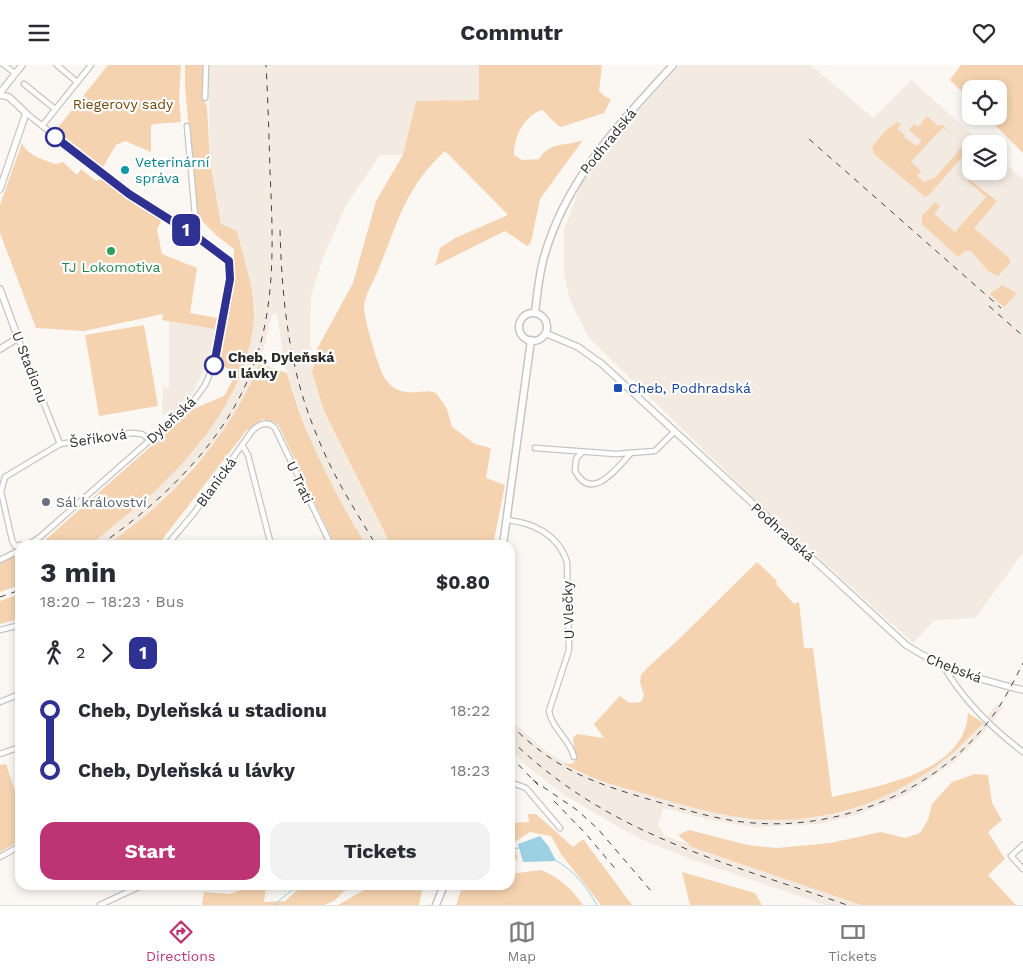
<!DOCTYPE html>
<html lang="en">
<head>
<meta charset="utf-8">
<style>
  :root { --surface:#fff; --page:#f2f2f3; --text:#2b2b33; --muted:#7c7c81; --line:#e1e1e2; --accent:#bc3473 }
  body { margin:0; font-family:"Work Sans",sans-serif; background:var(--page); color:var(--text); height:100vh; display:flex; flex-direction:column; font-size:19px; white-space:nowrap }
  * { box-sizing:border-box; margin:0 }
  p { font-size:16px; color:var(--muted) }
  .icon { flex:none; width:28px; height:28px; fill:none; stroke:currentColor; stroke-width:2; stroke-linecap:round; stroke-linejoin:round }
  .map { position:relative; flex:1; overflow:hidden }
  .details { position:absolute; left:15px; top:475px; width:500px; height:350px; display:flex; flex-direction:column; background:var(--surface); border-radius:15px; box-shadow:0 2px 8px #0003 }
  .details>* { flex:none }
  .badge { padding:0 10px; border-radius:8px; font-size:18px; line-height:32px }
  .controls { position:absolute; left:962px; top:15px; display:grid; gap:10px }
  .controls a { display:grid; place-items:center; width:45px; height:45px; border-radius:10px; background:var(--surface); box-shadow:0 2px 8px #0003; font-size:25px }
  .map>.badge { position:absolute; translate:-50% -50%; box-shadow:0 0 0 2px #fff }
  .legs { display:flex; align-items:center; gap:8px; height:55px; padding:0 25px; font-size:16px }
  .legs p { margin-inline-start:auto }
  .summary { display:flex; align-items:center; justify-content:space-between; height:85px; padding:0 25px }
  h1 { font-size:28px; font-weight:700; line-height:38px }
  .action { display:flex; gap:10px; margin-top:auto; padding:10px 25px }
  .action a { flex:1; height:58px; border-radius:15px; background:var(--accent); color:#fff; font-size:20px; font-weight:700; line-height:58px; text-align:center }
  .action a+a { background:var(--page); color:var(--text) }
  ul { padding:0 25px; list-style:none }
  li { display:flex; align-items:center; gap:18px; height:60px; font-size:19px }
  li i { display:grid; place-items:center; width:8px; height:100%; margin:0 6px; background:currentColor }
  li i::after { content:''; width:12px; height:12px; margin:-6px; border:4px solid; border-radius:50%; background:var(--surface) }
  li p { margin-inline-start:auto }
  li:first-child i { background:linear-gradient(#0000 50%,currentColor 0) }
  li:last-child i { background:linear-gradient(currentColor 50%,#0000 0) }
  header { display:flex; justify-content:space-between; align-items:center; height:65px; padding:0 25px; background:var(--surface); font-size:22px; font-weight:700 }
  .tabs { display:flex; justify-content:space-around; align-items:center; height:70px; border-top:1px solid var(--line); background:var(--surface); font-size:14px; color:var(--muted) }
  .tabs a { display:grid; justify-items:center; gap:2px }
  .tabs .on { color:var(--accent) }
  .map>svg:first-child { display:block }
  .built { fill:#f3eae1 }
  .green { fill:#f5d3b0 }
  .water { fill:#9bd1e3 }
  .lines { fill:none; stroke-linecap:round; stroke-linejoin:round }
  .stream { stroke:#9bd1e3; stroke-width:1 }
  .minor-casing { stroke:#c8c4c1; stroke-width:7 }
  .tertiary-casing { stroke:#c8c4c1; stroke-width:8 }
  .secondary-casing { stroke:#c8c4c1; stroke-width:9 }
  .minor { stroke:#fff; stroke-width:4.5 }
  .tertiary { stroke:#fff; stroke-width:5.5 }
  .secondary { stroke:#fff; stroke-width:6 }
  .rail { stroke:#454443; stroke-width:1; stroke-dasharray:6 6; stroke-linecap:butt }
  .line-1-casing { stroke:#fff; stroke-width:11 }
  .line-1 { stroke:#2e3092; stroke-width:8 }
  .stop-1-dot { fill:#fff; stroke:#2e3092; stroke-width:2.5 }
  .culture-dot { fill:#0f9aa8; stroke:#fff; stroke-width:2 }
  .leisure-dot { fill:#2e9e5b; stroke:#fff; stroke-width:2 }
  .transit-dot { fill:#1a4fb4; stroke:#fff; stroke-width:2 }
  .worship-dot { fill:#6b7280; stroke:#fff; stroke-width:2 }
  .labels { text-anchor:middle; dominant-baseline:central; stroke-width:4.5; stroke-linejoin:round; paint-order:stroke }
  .park-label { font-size:14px; fill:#72460a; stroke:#fff }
  .street-label { font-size:14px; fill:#2d2c2b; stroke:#fff }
  .culture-label { font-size:14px; fill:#0d838f; stroke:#fff; text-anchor:start }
  .leisure-label { font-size:14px; fill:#27864d; stroke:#fff }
  .stop-label { font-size:14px; font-weight:bold; fill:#2d2c2b; stroke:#fff; text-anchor:start }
  .transit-label { font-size:14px; fill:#164399; stroke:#fff; text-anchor:start }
  .worship-label { font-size:14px; fill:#5b616d; stroke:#fff; text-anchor:start }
</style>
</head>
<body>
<header><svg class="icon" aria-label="menu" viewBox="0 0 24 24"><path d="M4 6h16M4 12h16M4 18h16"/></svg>Commutr<svg class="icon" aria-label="heart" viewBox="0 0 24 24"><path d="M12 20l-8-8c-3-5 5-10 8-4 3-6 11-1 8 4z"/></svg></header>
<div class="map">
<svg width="1023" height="840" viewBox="0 0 1023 840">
  <rect width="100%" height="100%" fill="#fbf8f4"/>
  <g class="built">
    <path d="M208,0H479V35L416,37L403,90H380L346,140L323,193L311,231L310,267L312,307L324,346L391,480H366L318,395L291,321L284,296L277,249H272L263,286L248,327L227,361L210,383L173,424L134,460L107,480H86L146,434L208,366L229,335L249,286L255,242L251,223L237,167L221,159L214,129L210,98Z"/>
    <path d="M680,0H811L873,53L911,15L983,79H971V106H999V93L1023,114V488L975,553L935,555L913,578L749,429L588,272L570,235L564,209V165L582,115L638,46Z"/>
    <path d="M169,256L216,264L209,291L200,314L192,329L170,352L162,349L163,322L169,323Z"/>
    <path d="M997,638L1003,642L992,659L954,697L909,728L857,750L819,759L755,762L710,755L663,743L658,760L665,771L861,840H825L688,793L636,772L564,730L528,702L510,684V654L544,685L581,709L712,747L755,754H793L818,752L855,743L905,722L962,681L986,654Z"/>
  </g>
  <g class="green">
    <path d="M108,0H181L179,33L181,57L154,59L151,61V87L125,76L116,80L103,102L56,65Z"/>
    <path d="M185,0H203L202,32L207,41L210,98L221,159L237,166C244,197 258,232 253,263C242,342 180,409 119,456C110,463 97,477 85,480C73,483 49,480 36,480L44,476L193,344L224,331L234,313L231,305L218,299L234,210V184L217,171L197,151L185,22Z"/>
    <path d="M479,0H602L599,26L606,32L611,34L604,48L561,62C553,58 549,50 542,45C524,51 514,71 514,90L522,95L539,94C550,76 564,82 583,75L540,134L531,177L527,181L505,166L435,201L440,183L455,173L508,150L445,86C405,123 399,155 379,203C375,214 364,231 364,242C364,253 379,307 386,315C404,338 427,320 437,329L447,344L452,362L475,379L491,383L486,413L505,420L493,480H391L324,346L312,307L317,284L353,218L376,136L403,90L416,36L479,35Z"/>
    <path d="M961,0H1023V88L986,51H999V24H971V36L950,15Z"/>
    <path d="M927,51L938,61L943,60L952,70L943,62L911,97L921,106L917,111L924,117L936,112L960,84L965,82L963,91L929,130L925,132L874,89L872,82L885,66L897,57L901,60L897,64L905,70L904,72L917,81L922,76L909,65L914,59L918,62Z"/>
    <path d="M22,78C28,91 44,95 56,99L63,97L77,110L81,104L96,116L101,114L162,155L157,164L162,189L197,203L190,248L217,253L215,264L162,255L163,249L84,266L36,263L0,168V140Z"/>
    <path d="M969,114L997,136L974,163L1010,194V198L998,211L988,206L971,186H965L958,192L922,159V151L935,137L940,141L934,149L955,167L986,132L968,116Z"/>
    <path d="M1002,220L1017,228L1004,242L990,229Z"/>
    <path d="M144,260L158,341L99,351L85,270Z"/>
    <path d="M259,299L287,308C304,370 333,425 366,480H335L278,359L263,354L246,366L158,480H107C171,435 230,373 259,299Z"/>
    <path d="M20,488V520L0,527V498Z"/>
    <path d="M757,497L777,516L776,519L794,539L799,537L804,583H813L832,732C878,721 965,708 968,648L983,658C926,723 841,762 754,754C722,751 690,742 659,733C626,723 592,716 563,698L572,699L576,695L573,673L577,669L604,673L594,659L620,631L629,638L641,637L644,630L640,618L641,610L648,602L677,576Z"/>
    <path d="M20,529V554L0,559V536Z"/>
    <path d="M6,699L20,741V776L0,787V700Z"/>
    <path d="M975,709L988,710L992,738L1002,755L988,767L1005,794L988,810L1016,840H861L692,782L678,770L689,765L748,780L776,783L830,778L881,767L905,773L920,768L928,755L932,739L952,717Z"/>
    <path d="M528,749H536L573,782L583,774L632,840H601L561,789L551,771L530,767L513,778L518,794L510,795V758L529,757Z"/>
    <path d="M541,805C560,813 571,823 583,840H456L463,820H510V809Z"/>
    <path d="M682,807L755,828L762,840H690Z"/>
    <path d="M253,820H266L264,837L285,836L303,820H368L344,826L334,836L324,840H202L204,827L230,829Z"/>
    <path d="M423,820L419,840H338L364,825Z"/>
  </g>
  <path class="water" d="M540,771L549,782L556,796L523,797L518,779Z"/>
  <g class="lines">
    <g class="stream">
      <path d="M510,784L519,783"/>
      <path d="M555,795C576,807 585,820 597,840"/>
      <path d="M274,840L298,820"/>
    </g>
    <g class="minor-casing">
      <g id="minor">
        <path d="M4,0L15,8"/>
        <path d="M57,0L77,17"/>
        <path d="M24,19L55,44"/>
        <path d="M205,33L206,0"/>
        <path d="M26,48L129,129L221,188L229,196L231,203L215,297L205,320L192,338L40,472L28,480"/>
        <path d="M42,61L91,0"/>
        <path d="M187,61L197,172"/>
        <path d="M18,273L60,379"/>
        <path d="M242,380L248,390L271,480"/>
        <path d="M535,383L616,389L655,386L674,367"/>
        <path d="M582,387L576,394L575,406C592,438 617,403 631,388"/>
        <path d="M506,455C532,457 558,469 567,497L569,585L549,646C552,664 570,674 574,692"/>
        <path d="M20,480L15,481L12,475L1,426L5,412L60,379L131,368L142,369L150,375"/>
        <path d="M167,480L194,448L252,366C259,359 267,355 275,363L331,480"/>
        <path d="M0,495L20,485"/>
        <path d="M0,565L20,560"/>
        <path d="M944,602C963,635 993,664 1023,687"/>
        <path d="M0,637L20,629"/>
        <path d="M0,689L20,682"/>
        <path d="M510,717L526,723L560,763"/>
        <path d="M1023,780L1011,791L1023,804"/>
        <path d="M0,792L20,781"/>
        <path d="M100,840L143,820"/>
      </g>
    </g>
    <g class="tertiary-casing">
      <g id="tertiary">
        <path d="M0,28L22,0"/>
        <path d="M0,30L9,32L26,48L0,124"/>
        <path d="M0,224L18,273L0,284"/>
        <path d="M545,268L578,282L602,299L906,580C943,604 981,615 1023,625"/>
      </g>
    </g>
    <g class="secondary-casing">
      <g id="secondary">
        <path d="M535,248C537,229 539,210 544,192C566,114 620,58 673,0"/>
        <circle cx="533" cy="262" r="14"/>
        <path d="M503,480L531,275"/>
        <path d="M436,840L444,820"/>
      </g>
    </g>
    <use href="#minor" class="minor"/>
    <use href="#tertiary" class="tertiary"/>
    <use href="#secondary" class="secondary"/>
    <g class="rail">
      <path d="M809,74L1001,243"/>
      <path d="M280,165C282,237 289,306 318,373C333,411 355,445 376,480"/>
      <path d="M989,241L1023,271"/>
      <path d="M100,480C160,438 221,380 249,312C277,246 273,175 270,106C269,71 268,35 266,0"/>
      <path d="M0,532L20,525"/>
      <path d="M510,659C557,707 597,719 658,737C690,746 722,756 754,758C841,765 935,726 988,657C1002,640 1013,618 1023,598"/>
      <path d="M510,674C608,770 722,796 847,840"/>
      <path d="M510,691L538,720"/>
      <path d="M533,715L577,745L598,764L651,826"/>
      <path d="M554,736L586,769L618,807"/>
    </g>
  </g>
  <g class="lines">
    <g class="line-1-casing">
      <path id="line-1" d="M55,72L129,129L197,172L229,196L230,214L214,300"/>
    </g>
    <use href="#line-1" class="line-1"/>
  </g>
  <g class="stop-1-dot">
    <circle cx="55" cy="72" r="9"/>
    <circle cx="214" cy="300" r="9"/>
  </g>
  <circle class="culture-dot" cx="125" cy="105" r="5"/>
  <circle class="leisure-dot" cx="111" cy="186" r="5"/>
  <rect class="transit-dot" x="613" y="318" width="10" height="10" rx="2.5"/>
  <circle class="worship-dot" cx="46" cy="437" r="5"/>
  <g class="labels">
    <g class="park-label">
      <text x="123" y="39">Riegerovy sady</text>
    </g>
    <g class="street-label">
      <text transform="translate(608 76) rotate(-51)">Podhradská</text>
      <text transform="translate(30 302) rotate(69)">U Stadionu</text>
      <text transform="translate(171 355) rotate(-43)">Dyleňská</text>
      <text transform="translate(98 373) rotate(-9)">Šeříková</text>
      <text transform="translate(216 417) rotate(-54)">Blanická</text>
      <text transform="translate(300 417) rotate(65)">U Trati</text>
      <text transform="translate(783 467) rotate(42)">Podhradská</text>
      <text transform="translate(568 545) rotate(-92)">U Vlečky</text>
      <text transform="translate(954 603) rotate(21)">Chebská</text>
    </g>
    <g class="culture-label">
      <text x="135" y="97">Veterinární<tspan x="135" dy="16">správa</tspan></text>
    </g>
    <g class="leisure-label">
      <text x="111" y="202">TJ Lokomotiva</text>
    </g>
    <g class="stop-label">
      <text x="228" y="292">Cheb, Dyleňská<tspan x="228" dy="16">u lávky</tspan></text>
    </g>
    <g class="transit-label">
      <text x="628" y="323">Cheb, Podhradská</text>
    </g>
    <g class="worship-label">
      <text x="56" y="437">Sál království</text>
    </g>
  </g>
</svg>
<div class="controls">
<a><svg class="icon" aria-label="locate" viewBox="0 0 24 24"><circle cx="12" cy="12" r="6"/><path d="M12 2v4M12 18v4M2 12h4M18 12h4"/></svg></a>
<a><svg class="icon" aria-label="layers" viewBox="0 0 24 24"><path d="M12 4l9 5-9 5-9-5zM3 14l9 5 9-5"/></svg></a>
</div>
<b class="badge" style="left:186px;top:165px;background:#2e3092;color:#fff">1</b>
<section class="details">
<div class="summary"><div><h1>3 min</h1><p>18:20 – 18:23 · Bus</p></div><b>$0.80</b></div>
<div class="legs"><svg class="icon" aria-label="walk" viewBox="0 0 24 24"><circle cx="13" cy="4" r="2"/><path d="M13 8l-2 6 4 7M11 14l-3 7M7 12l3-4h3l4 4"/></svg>2<svg class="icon" aria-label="forward" viewBox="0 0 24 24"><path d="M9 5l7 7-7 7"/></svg><b class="badge" style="background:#2e3092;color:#fff">1</b></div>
<ul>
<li><i style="color:#2e3092"></i><b>Cheb, Dyleňská u stadionu</b><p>18:22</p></li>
<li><i style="color:#2e3092"></i><b>Cheb, Dyleňská u lávky</b><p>18:23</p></li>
</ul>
<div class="action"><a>Start</a><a>Tickets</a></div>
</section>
</div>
<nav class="tabs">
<a class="on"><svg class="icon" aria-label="directions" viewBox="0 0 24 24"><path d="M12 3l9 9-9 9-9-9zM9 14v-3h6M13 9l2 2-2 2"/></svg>Directions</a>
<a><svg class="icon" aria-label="map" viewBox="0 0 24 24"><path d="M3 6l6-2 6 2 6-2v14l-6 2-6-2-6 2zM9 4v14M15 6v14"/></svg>Map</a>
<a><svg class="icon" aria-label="tickets" viewBox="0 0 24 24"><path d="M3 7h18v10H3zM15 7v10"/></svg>Tickets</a>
</nav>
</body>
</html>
